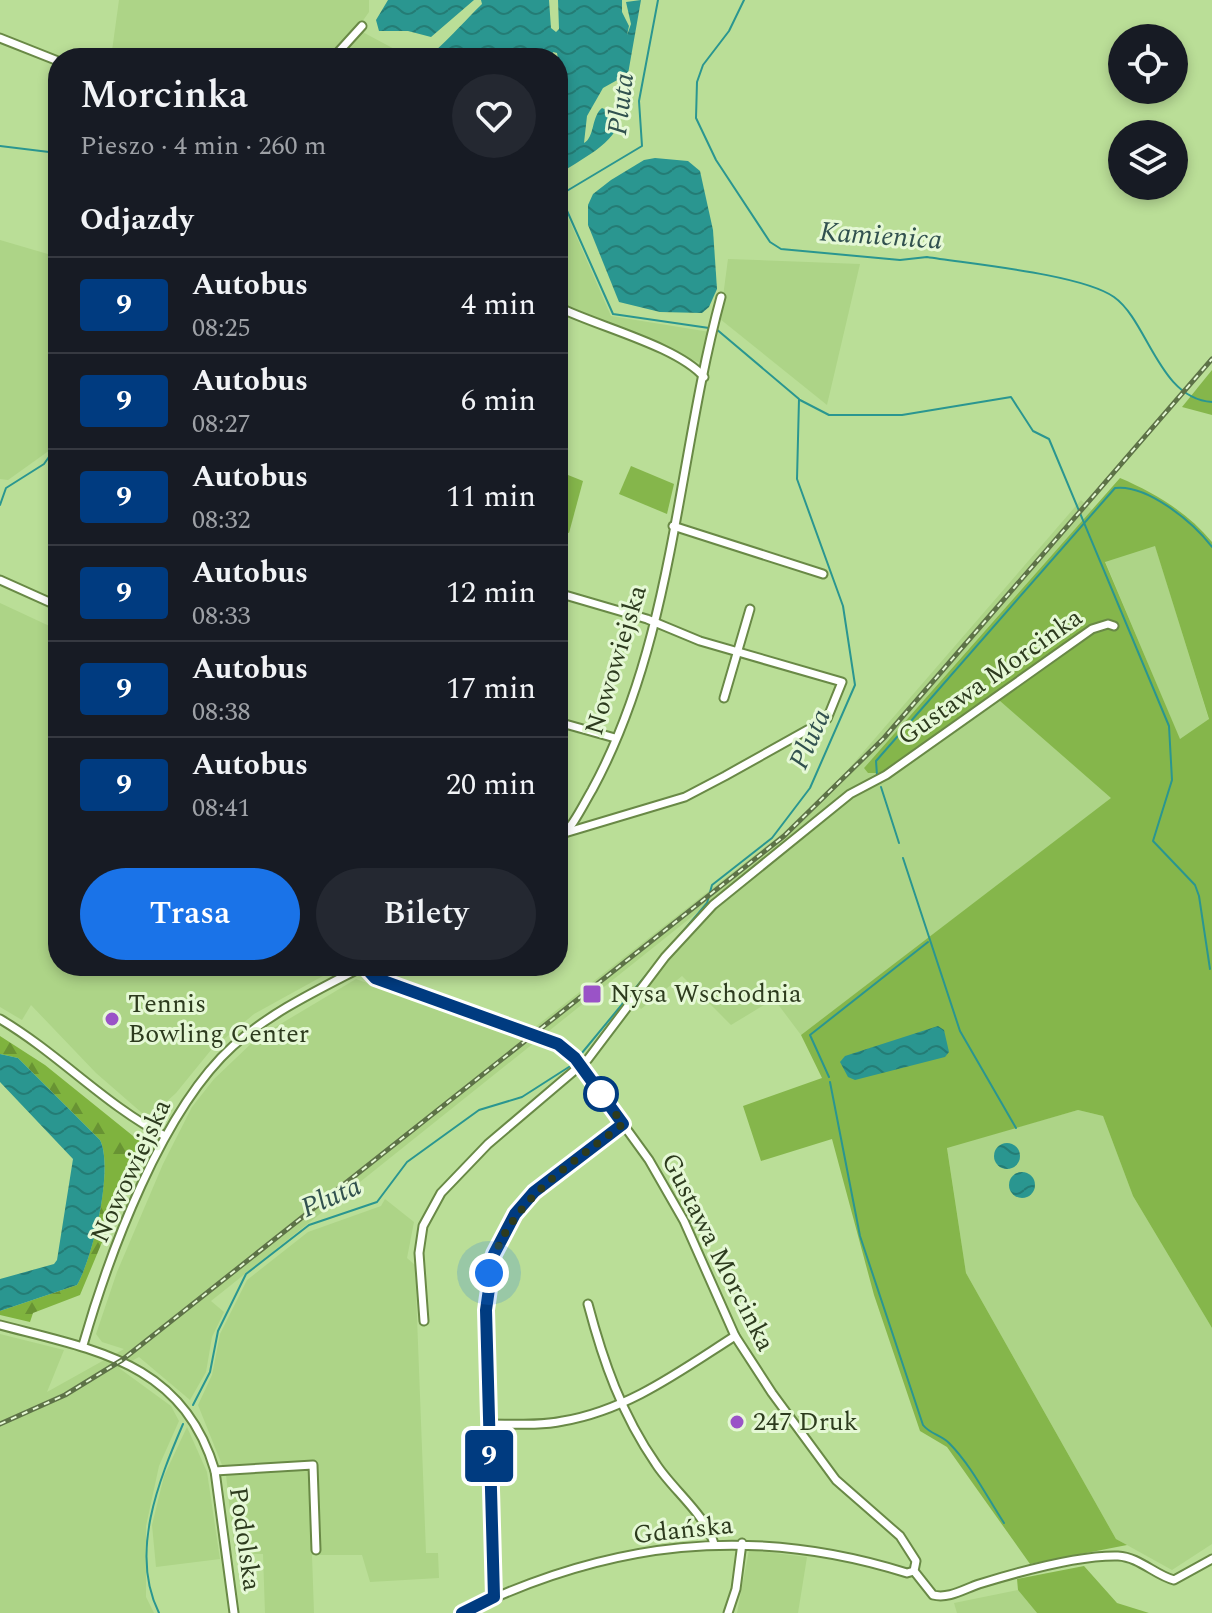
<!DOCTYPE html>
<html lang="pl">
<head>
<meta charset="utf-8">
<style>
  :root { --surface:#171b24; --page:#242831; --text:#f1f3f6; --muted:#9ea1a6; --line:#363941; --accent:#1a73e8 }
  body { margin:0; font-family:Spectral,serif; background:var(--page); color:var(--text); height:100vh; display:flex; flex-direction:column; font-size:30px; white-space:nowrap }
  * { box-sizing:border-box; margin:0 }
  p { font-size:26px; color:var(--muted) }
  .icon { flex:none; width:44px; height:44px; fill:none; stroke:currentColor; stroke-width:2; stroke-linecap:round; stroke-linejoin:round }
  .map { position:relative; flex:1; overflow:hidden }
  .drawer { position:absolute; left:48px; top:48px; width:520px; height:928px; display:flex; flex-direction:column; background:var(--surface); border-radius:32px; box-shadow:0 4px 12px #0003 }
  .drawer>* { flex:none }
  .badge { padding:0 16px; border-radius:6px; font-size:28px; line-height:52px }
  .fabs { position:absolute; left:1108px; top:24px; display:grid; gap:16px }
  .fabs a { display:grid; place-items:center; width:80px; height:80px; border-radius:50%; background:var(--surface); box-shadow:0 4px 12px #0003; font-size:40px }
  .you { position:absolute; width:40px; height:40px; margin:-20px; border:6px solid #fff; border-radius:50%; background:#1a73e8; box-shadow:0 0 0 12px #1a73e833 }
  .map>.badge { position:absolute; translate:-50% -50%; box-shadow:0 0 0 4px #fff }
  h2 { padding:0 32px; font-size:30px; line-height:72px }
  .round { display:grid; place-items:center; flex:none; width:84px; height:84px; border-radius:42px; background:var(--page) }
  .overview { display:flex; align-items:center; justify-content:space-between; height:136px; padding:0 32px }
  h1 { font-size:38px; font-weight:600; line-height:60px }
  .button { display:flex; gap:16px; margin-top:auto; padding:16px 32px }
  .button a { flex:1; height:92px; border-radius:48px; background:var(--accent); color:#fff; font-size:32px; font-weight:600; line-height:92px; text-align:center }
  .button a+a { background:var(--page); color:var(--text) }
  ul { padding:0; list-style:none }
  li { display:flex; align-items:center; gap:24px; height:96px; padding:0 32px; border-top:2px solid var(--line) }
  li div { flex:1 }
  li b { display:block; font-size:30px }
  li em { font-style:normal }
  li .badge { min-width:88px; font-weight:700; text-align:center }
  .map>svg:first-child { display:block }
  .built { fill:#add487 }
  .green { fill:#85b64b; fill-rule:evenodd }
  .forest { fill:url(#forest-firs) }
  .water { fill:url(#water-waves) }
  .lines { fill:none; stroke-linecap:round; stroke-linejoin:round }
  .stream { stroke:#2a9690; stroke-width:2 }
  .street-casing { stroke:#698946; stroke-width:11 }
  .street { stroke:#fff; stroke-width:7 }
  .rail-casing { stroke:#5d7247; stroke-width:5 }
  .rail { stroke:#e5f8d5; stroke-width:2; stroke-dasharray:6; stroke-linecap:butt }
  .line-casing { stroke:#fff; stroke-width:18 }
  .line { stroke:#003b80; stroke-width:12 }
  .walk { stroke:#2d3b1e; stroke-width:8; stroke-dasharray:0 14.4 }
  .poi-dot { fill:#9a53c7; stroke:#e5f8d5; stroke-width:3 }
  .stop-dot { fill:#fff; stroke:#003b80; stroke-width:4 }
  .labels { text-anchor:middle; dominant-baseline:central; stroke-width:6; stroke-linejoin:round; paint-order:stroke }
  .street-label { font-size:26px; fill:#2d3b1e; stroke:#e5f8d5 }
  .poi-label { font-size:26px; fill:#2d3b1e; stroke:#e5f8d5; text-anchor:start }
  .water-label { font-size:28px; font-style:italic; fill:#31514f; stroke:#e5f8d5 }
</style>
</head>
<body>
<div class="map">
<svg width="1212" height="1613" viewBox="0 0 1212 1613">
  <defs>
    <pattern id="forest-firs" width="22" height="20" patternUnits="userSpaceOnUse" patternTransform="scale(2)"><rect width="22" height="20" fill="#7fb33e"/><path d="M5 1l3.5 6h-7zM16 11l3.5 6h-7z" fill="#689333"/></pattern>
    <pattern id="water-waves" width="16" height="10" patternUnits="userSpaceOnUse" patternTransform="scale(2)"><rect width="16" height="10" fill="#2a9690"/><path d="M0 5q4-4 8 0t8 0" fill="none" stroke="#247c75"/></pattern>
  </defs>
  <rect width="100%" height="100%" fill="#bade97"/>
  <g class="built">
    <path d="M119,0H369V12L357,29L398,51L397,58H111Z"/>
    <path d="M560,199L611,316L710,332L703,364L558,305Z"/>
    <path d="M0,240L58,257V434L50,450L8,480L0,479Z"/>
    <path d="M728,259L860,264L827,405L720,319Z"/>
    <path d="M1081,500L1092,510L864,768L882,773L992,694L1112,798L801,1035L774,999L731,1025L682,976L641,1009L635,1003L714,899L211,1301L224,1312L212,1337L206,1372L190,1400L139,1357L119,1368L171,1406L179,1421L159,1466L146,1526V1597L154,1613H0V1334L64,1350L47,1392L124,1349L102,1342L96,1334L117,1272L163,1164L192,1107L214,1079L257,1038L356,979L521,1038L783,833L845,773Z"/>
    <path d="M1155,545L1209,720L1180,740L1105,561Z"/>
    <path d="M0,603L58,630V966H341L254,1014L211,1050L176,1093L152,1115L142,1113L96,1073L31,1005L22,1020L0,1007Z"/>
    <path d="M1078,1110L1103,1116L1133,1196L1212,1328V1544L1172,1570L1116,1539L966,1273L947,1147Z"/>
    <path d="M385,1199L414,1222L407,1258L415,1265L426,1553H438L439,1578L370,1582L362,1555H312L314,1613H265L263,1554H235L226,1475L198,1405L212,1375L220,1334L247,1280L308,1232L381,1206Z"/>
    <path d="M187,1427L207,1472L220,1559L156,1567L152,1525L164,1476Z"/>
    <path d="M749,1550L807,1557L798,1613H737Z"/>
    <path d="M1018,1590L1037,1613H957L954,1603Z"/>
  </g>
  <g class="green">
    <path d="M1212,370V415L1182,407Z"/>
    <path d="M631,466L674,484L667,514L619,494Z"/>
    <path d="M558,471L583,481L569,533L558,530Z"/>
    <path d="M1120,478C1155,493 1187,512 1212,542V1328L1133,1196L1103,1116L1078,1110L947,1148L966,1273L1116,1539L1127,1545L1030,1564L947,1447L920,1431L874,1295L832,1139L761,1161L743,1106L822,1078L801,1035L1111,798L992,694L882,773H868L864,768ZM1155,546L1209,719L1180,739L1105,562Z"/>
    <path d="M1084,1566L1117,1603L1149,1613H1037L1018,1590L1017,1579Z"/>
  </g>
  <path class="forest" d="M0,1036L45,1065L143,1144L80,1295L33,1313L30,1322L0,1315V1311L77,1285C93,1257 114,1167 100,1140L18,1058L0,1054Z"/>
  <g class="water">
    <path d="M388,0H474L431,37L408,31H379L376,20Z"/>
    <path d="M481,0H549L551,28L556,32L559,29L558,0H622V12L629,26L627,35L631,24L626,2L641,0L628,74L603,88L587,116L584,143C595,137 591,117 602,108L620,116C618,144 578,160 558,175L560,69L557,53L553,52L551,58H425C439,51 468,17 482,4Z"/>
    <path d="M655,158L688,161L700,171L713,230L717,289L709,307L702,313L660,312L619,302L588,225V205L593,194L611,180L644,160Z"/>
    <path d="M938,1026L944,1030L949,1052L945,1057L855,1080L848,1077L840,1062L845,1056Z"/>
    <path d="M0,1054L18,1058L100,1140C114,1167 93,1258 77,1285L0,1311V1279L54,1264L57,1260L73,1159L0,1082Z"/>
    <circle cx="1007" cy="1156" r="13"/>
    <circle cx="1022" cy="1185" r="13"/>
  </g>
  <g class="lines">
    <g class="stream">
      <path d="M658,0L639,101L642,146L560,195L613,314L709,328"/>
      <path d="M744,0L729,31L703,65L697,82L696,118L716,160L770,242L781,249L900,260L927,257C970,264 1081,274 1114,297C1148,321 1159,399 1212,402"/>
      <path d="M0,146L49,152L58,172"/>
      <path d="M800,400L829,415H902L1011,397L1033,431L1049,439L1169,726L1172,780L1153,841L1195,885L1199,896L1210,969"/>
      <path d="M0,505L6,488L44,464L58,444"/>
      <path d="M877,775L876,761L1115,488C1147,484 1193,522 1212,547"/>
      <path d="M881,787L899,843"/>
      <path d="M903,858L960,1031L1016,1128"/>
      <path d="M669,948L707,903L712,885L772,838L810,788L855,685L843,606L797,479L799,399L715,328"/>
      <path d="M829,1077L810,1035L928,942"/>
      <path d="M830,1082L860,1236L923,1425C930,1434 941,1435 949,1443C971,1465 987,1497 1004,1523"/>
      <path d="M193,1405L210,1372L218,1331L246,1274L309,1225L377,1202L407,1162L479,1110L522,1097L572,1065L657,962"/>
      <path d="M159,1613C129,1553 159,1480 183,1424"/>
    </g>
    <g class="street-casing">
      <g id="street">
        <path d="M0,38L58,61"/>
        <path d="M333,58L362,26"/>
        <path d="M558,307C599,327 677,346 704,377"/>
        <path d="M673,526L823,574"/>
        <path d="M0,580L58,606"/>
        <path d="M558,593L647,619L700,641L842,682L827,719L725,776L685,797L568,832"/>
        <path d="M724,698L750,609"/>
        <path d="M558,722L615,738"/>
        <path d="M558,840C573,827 582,807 592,790C674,640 677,459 721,297"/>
        <path d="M362,967L375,978L552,1041L575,1058L649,1160L684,1221L735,1336L772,1393L836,1480L900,1536L916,1561L914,1571L933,1595C949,1599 964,1589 979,1584C1018,1572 1079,1555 1118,1556C1139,1557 1155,1575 1174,1580L1212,1559"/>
        <path d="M0,1019C59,1054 105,1105 165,1136"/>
        <path d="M588,1304C603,1361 622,1415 656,1464C672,1489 706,1515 714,1544"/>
        <path d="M424,1321L419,1253L423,1226L441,1193L488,1144L588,1059L665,957L713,905L850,794L886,775L1092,629L1108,624L1114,626"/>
        <path d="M0,1325C95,1350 183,1362 215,1471L234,1613"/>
        <path d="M83,1345C109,1254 162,1110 233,1046C271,1012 318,990 364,966"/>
        <path d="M488,1424C513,1424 539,1426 563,1421C628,1410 680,1371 735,1336"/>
        <path d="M215,1471L313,1465L316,1550"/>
        <path d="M494,1597L486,1310L494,1254L515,1214L534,1192L623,1124"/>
        <path d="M462,1613C608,1541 751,1524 907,1573L914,1571"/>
        <path d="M728,1613L736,1589L742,1543"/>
      </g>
    </g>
    <use href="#street" class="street"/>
    <g class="rail-casing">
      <path id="rail" d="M0,1424L65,1395L122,1360L784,836L884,738L1212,359"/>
    </g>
    <use href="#rail" class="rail"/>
  </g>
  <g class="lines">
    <g class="line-casing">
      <path id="line" d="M364,966L375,978L558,1044L575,1058L623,1124L534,1192L515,1214L494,1254L486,1310L494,1597L462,1613"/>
    </g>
    <use href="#line" class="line"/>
    <path class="walk" d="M489,1273C508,1200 567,1168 623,1124L594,1085L601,1094"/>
  </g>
  <g class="poi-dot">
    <rect x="582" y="984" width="20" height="20" rx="4"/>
    <circle cx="112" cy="1019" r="8"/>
    <circle cx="737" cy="1422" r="8"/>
  </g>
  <circle class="stop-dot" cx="601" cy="1094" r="16"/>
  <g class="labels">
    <g class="street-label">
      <text transform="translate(616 660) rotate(-73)">Nowowiejska</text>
      <text transform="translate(990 677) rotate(-35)">Gustawa Morcinka</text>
      <text transform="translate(131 1171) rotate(-65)">Nowowiejska</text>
      <text transform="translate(718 1252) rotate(63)">Gustawa Morcinka</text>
      <text transform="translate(683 1530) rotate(-6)">Gdańska</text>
      <text transform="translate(245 1539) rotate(82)">Podolska</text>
    </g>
    <g class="poi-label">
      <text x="610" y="994">Nysa Wschodnia</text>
      <text x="128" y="1004">Tennis<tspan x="128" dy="30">Bowling Center</tspan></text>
      <text x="753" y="1422">247 Druk</text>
    </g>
    <g class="water-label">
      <text transform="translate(621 104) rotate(-83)">Pluta</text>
      <text transform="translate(881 236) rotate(4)">Kamienica</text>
      <text transform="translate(810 739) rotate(-66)">Pluta</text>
      <text transform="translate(331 1197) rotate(-24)">Pluta</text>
    </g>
  </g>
</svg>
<div class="fabs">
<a><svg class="icon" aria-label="locate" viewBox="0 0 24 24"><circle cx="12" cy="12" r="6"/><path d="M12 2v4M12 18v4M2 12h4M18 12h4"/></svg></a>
<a><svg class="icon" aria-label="layers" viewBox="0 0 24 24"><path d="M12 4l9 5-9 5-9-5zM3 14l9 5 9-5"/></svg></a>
</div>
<div class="you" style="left:489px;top:1273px"></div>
<b class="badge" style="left:489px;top:1456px;background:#003b80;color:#fff">9</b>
<section class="drawer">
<div class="overview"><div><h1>Morcinka</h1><p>Pieszo · 4 min · 260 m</p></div><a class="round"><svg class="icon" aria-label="heart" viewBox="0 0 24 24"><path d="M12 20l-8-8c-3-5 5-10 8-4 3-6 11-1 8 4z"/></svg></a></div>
<h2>Odjazdy</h2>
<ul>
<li><span class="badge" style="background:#003b80;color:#fff">9</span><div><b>Autobus</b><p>08:25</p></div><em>4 min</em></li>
<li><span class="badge" style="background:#003b80;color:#fff">9</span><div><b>Autobus</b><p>08:27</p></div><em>6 min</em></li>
<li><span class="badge" style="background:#003b80;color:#fff">9</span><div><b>Autobus</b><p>08:32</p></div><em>11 min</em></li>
<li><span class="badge" style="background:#003b80;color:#fff">9</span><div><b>Autobus</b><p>08:33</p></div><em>12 min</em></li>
<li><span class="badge" style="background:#003b80;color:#fff">9</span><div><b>Autobus</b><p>08:38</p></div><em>17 min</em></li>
<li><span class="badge" style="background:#003b80;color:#fff">9</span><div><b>Autobus</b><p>08:41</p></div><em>20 min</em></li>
</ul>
<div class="button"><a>Trasa</a><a>Bilety</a></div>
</section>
</div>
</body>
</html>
